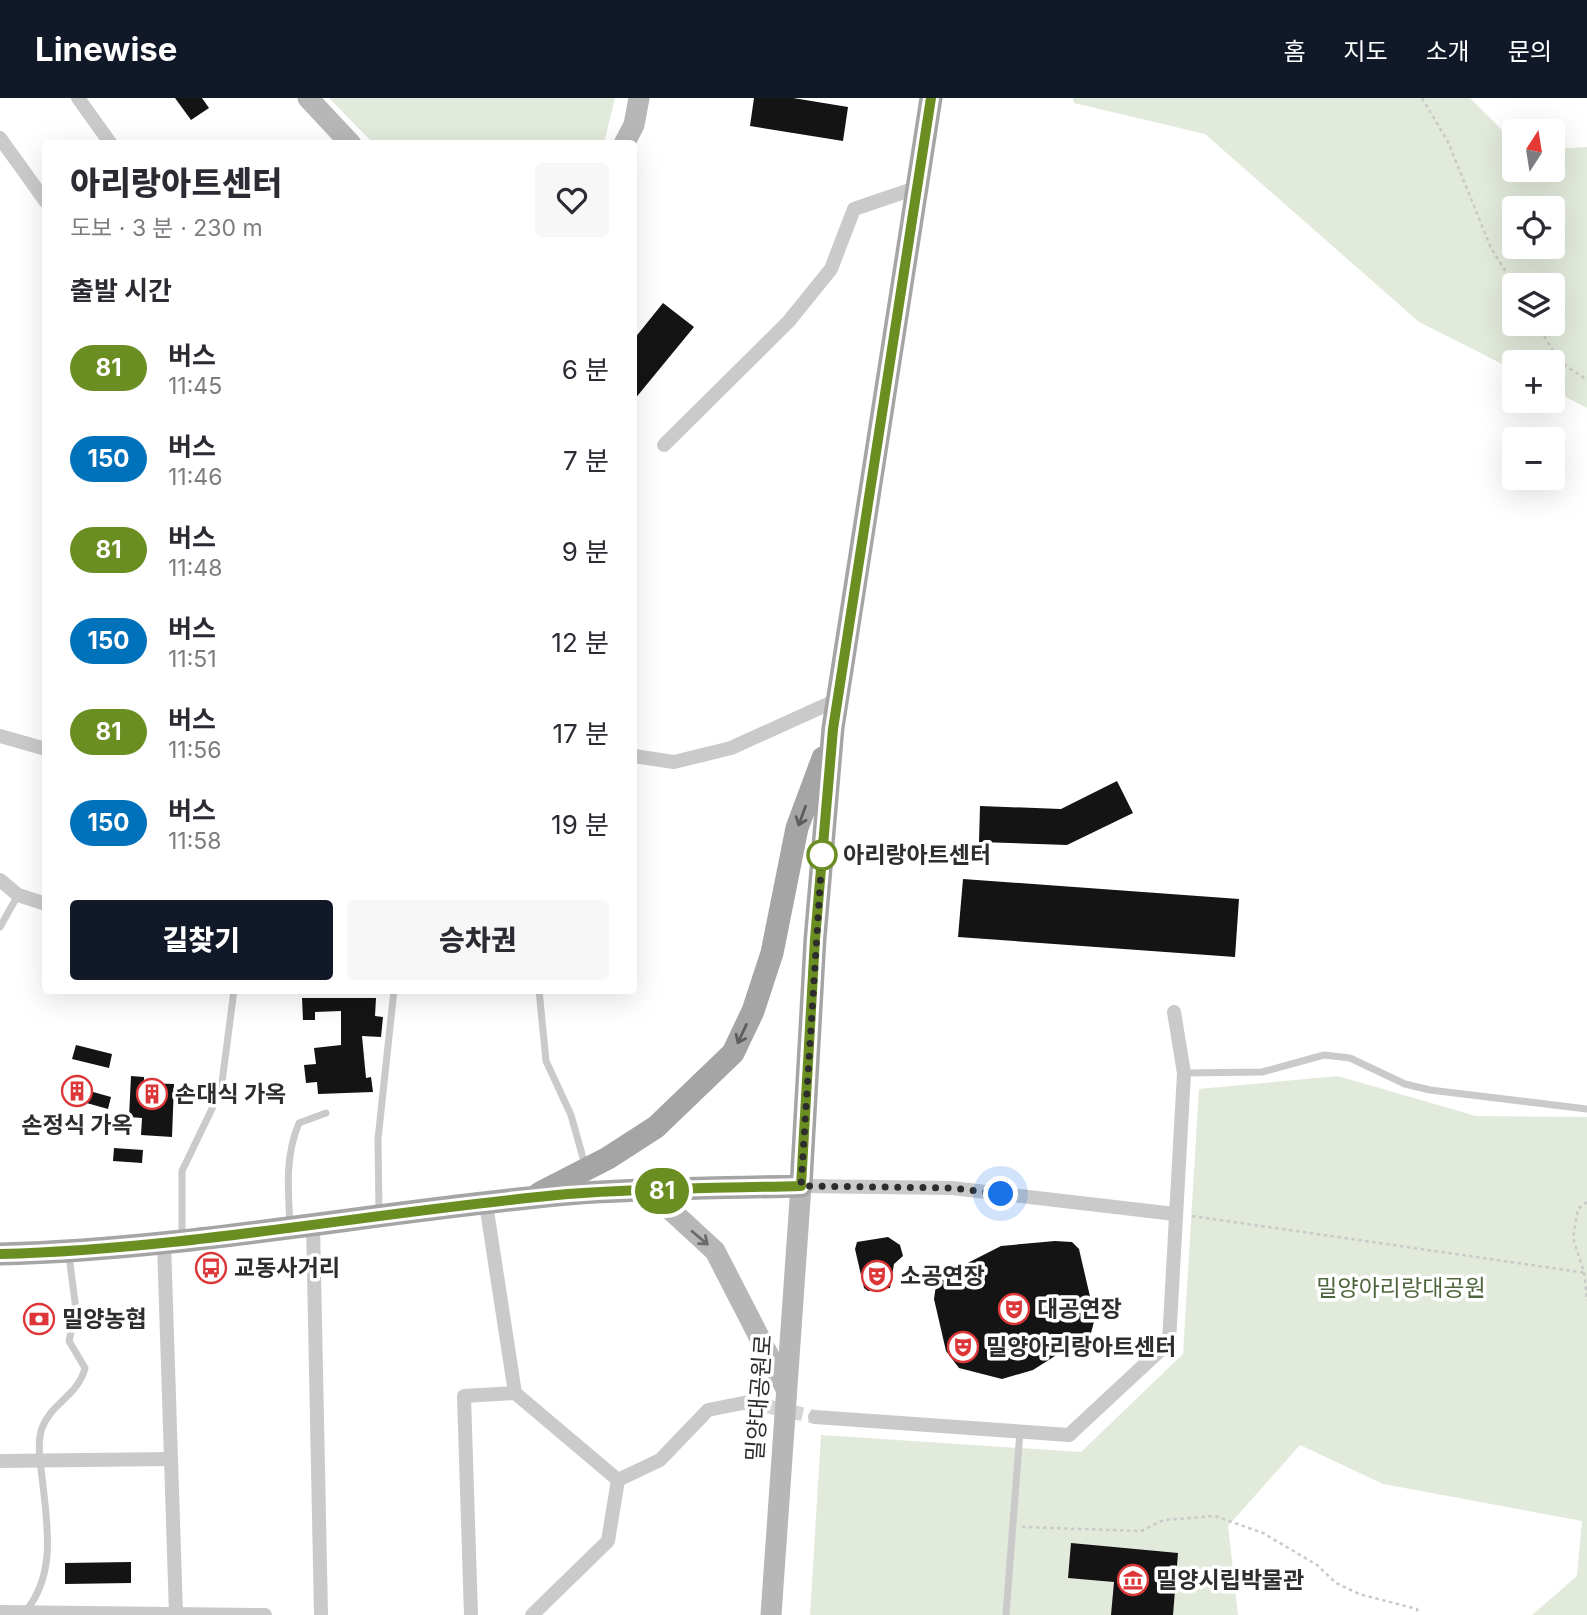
<!DOCTYPE html>
<html lang="ko">
<head>
<meta charset="utf-8">
<style>
  :root { --surface:#fff; --page:#f7f7f7; --text:#2b2b33; --muted:#7c7c81; --accent:#111827 }
  body { margin:0; font-family:Inter,"Noto Sans KR",sans-serif; background:var(--page); color:var(--text); height:100vh; display:flex; flex-direction:column; font-size:26px; white-space:nowrap }
  * { box-sizing:border-box; margin:0 }
  p { font-size:23px; color:var(--muted) }
  .icon { flex:none; width:38px; height:38px; fill:none; stroke:currentColor; stroke-width:2; stroke-linecap:round; stroke-linejoin:round }
  .map { position:relative; flex:1; overflow:hidden }
  .side { position:absolute; left:42px; top:42px; width:595px; height:854px; display:flex; flex-direction:column; background:var(--surface); border-radius:7px; box-shadow:0 7px 28px #0002 }
  .side>* { flex:none }
  .badge { padding:0 14px; border-radius:23px; font-size:24px; line-height:46px }
  .needle { width:46px; rotate:12deg }
  .tools { position:absolute; left:1502px; top:21px; display:grid; gap:14px }
  .tools a { display:grid; place-items:center; width:63px; height:63px; border-radius:7px; background:var(--surface); box-shadow:0 7px 28px #0002; font-size:35px }
  .you { position:absolute; width:35px; height:35px; margin:-18px; border:5px solid #fff; border-radius:50%; background:#1a73e8; box-shadow:0 0 0 10px #1a73e833 }
  .map>.badge { position:absolute; translate:-50% -50%; box-shadow:0 0 0 4px #fff }
  h2 { padding:0 28px; font-size:26px; line-height:63px }
  .round { display:grid; place-items:center; flex:none; width:74px; height:74px; border-radius:7px; background:var(--page) }
  .overview { display:flex; align-items:center; justify-content:space-between; height:119px; padding:0 28px }
  h1 { font-size:33px; font-weight:800; line-height:52px }
  .button { display:flex; gap:14px; margin-top:auto; padding:14px 28px }
  .button a { flex:1; height:80px; border-radius:7px; background:var(--accent); color:#fff; font-size:28px; font-weight:800; line-height:80px; text-align:center }
  .button a+a { background:var(--page); color:var(--text) }
  ul { padding:0; list-style:none }
  li { display:flex; align-items:center; gap:21px; height:91px; padding:0 28px }
  li div { flex:1 }
  li b { display:block; font-size:26px }
  li em { font-style:normal }
  li .badge { min-width:77px; font-weight:700; text-align:center }
  header { display:flex; align-items:center; gap:42px; box-sizing:border-box; height:98px; padding:0 35px; background:var(--accent); color:#fff }
  header strong { font-size:33px }
  nav { display:flex; gap:38px; margin-inline-start:auto; font-size:24px }
  .map>svg:first-child { display:block }
  .green { fill:#e2eadb; fill-rule:evenodd }
  .building { fill:#141414 }
  .lines { fill:none; stroke-linecap:round; stroke-linejoin:round }
  .street-tunnel { stroke:#d5d5d5; stroke-width:14; stroke-dasharray:14 7; stroke-linecap:butt }
  .path { stroke:#cacaca; stroke-width:2.5; stroke-dasharray:3.5 3.5; stroke-linecap:butt }
  .lane { stroke:#cacaca; stroke-width:7 }
  .street { stroke:#cacaca; stroke-width:14 }
  .secondary { stroke:#b7b7b7; stroke-width:21 }
  .primary { stroke:#a5a5a5; stroke-width:23 }
  .oneway { stroke:#5d5d5d }
  .oneway2 { stroke:#6b6b6b }
  .line-casing { stroke:#fff; stroke-width:16 }
  .line { stroke:#6b8e23; stroke-width:10 }
  .walk { stroke:#2d2d2d; stroke-width:7; stroke-dasharray:0 12.6 }
  .stop-dot { fill:#fff; stroke:#6b8e23; stroke-width:3.5 }
  .labels { text-anchor:middle; dominant-baseline:central; stroke-width:7; stroke-linejoin:round; paint-order:stroke }
  .stop-label { font-size:23px; font-weight:bold; fill:#2d2d2d; stroke:#fff; text-anchor:start }
  .poi-label { font-size:23px; font-weight:bold; fill:#2d2d2d; stroke:#fff; text-anchor:start }
  .park-label { font-size:23px; fill:#4e663d; stroke:#fff }
  .street-label { font-size:23px; fill:#2d2d2d; stroke:#fff }
</style>
</head>
<body>
<header>
<strong>Linewise</strong>
<nav><a>홈</a><a>지도</a><a>소개</a><a>문의</a></nav>
</header>
<div class="map">
<svg width="1587" height="1517" viewBox="0 0 1587 1517">
  <rect width="100%" height="100%" fill="#fff"/>
  <g class="green">
    <path d="M329,0H615L604,45L374,46Z"/>
    <path d="M1073,0H1470L1514,44V72H1552V51L1587,49V310L1552,292V264H1514V272L1419,224L1205,36L1074,5ZM1514,110H1552V149H1514ZM1514,187H1552V226H1514Z"/>
    <path d="M1338,978L1476,1018L1587,1019V1517H1532L1577,1478L1582,1423L1383,1386L1300,1347L1228,1428L1238,1517H810L821,1337L1081,1354L1183,1256L1199,991Z"/>
  </g>
  <g class="building">
    <path d="M175,0H202L209,10L191,22Z"/>
    <path d="M754,0H793L848,9L843,43L750,28Z"/>
    <path d="M663,205L694,229L634,302V241Z"/>
    <path d="M1117,683L1133,715L1067,747L979,744L980,708L1061,711Z"/>
    <path d="M963,781L1239,801L1235,859L958,839Z"/>
    <path d="M302,900H376L375,918L383,919L381,939L362,938L366,980L371,979L373,994L318,996L317,984L306,985L304,967L316,966L314,950L341,947V913L315,914V922H303Z"/>
    <path d="M76,947L112,956L109,970L72,961Z"/>
    <path d="M131,978L144,979V985L174,986L172,1039L141,1037L142,1020L129,1019Z"/>
    <path d="M86,992L111,999L108,1011L83,1004Z"/>
    <path d="M114,1050L143,1052L142,1065L113,1063Z"/>
    <path d="M888,1139L900,1147L903,1158L894,1166L890,1190L868,1193L864,1190L855,1151L857,1144Z"/>
    <path d="M1055,1143L1072,1144L1079,1151L1095,1220L1091,1235L1033,1272L1002,1281L959,1270L946,1253L934,1201L936,1187L946,1176L1001,1148Z"/>
    <path d="M1071,1445L1178,1455L1173,1517H1111L1114,1484L1068,1480Z"/>
    <path d="M131,1464V1485L65,1486V1465Z"/>
  </g>
  <g class="lines">
    <path class="street-tunnel" d="M748,1304L815,1319"/>
    <g class="path">
      <path d="M1422,0L1448,44L1491,150L1514,187"/>
      <path d="M1537,226L1559,263L1587,282"/>
      <path d="M1587,1104L1578,1111L1573,1140L1584,1174L1587,1203"/>
      <path d="M1192,1118L1587,1175"/>
      <path d="M1022,1429L1141,1433L1164,1422L1215,1418L1263,1435L1317,1467L1336,1485L1359,1496L1417,1511L1418,1517"/>
    </g>
    <g class="lane">
      <path d="M0,829L18,797"/>
      <path d="M539,892L546,963L571,1017L585,1067"/>
      <path d="M1184,975L1262,974L1324,957L1350,960L1405,986L1430,992L1587,1011"/>
      <path d="M379,1115L378,1041L394,892"/>
      <path d="M290,1126C288,1091 285,1058 299,1025L326,1015"/>
      <path d="M182,1141V1073L221,992L234,892"/>
      <path d="M26,1513C57,1474 47,1426 42,1379C40,1364 37,1344 42,1330C51,1305 78,1298 85,1270L69,1243L76,1212L69,1157"/>
      <path d="M1006,1517L1020,1333"/>
    </g>
    <g class="street">
      <path d="M78,0L111,46"/>
      <path d="M0,40L46,104"/>
      <path d="M664,347L789,223L831,171L854,111L916,90"/>
      <path d="M0,638L46,651"/>
      <path d="M634,658L674,664L731,650L837,602"/>
      <path d="M0,782L18,797L46,806"/>
      <path d="M801,1088L952,1090L1175,1116"/>
      <path d="M486,1106L515,1295L618,1382L660,1362L708,1312L748,1304"/>
      <path d="M313,1126L321,1517"/>
      <path d="M164,1145L176,1516"/>
      <path d="M815,1319L1069,1337L1169,1244L1184,975L1174,914"/>
      <path d="M0,1363L171,1361"/>
      <path d="M0,1514L265,1517"/>
      <path d="M471,1517L464,1298L515,1295"/>
      <path d="M532,1517L608,1443L618,1382"/>
    </g>
    <g class="secondary">
      <path d="M308,0L351,46"/>
      <path d="M624,46L634,27L639,0"/>
      <path d="M650,1093L715,1153L786,1291"/>
      <path d="M771,1517L801,1088"/>
    </g>
    <g class="primary">
      <path d="M540,1095L608,1060L656,1029L733,955L753,913L772,855L797,730L823,660"/>
      <path d="M0,1156C191,1151 378,1113 568,1096C645,1090 724,1090 801,1088L815,841L833,630L931,0"/>
    </g>
  </g>
  <defs><path id="oneway-shaft" d="M-6 0H5M1.5-3L5.5 0L1.5 3" fill="none" stroke-width="1.6" stroke-linecap="round" stroke-linejoin="round" transform="scale(1.75)"/></defs>
  <g class="oneway">
    <use href="#oneway-shaft" transform="translate(802 718) rotate(110)"/>
    <use href="#oneway-shaft" transform="translate(742 936) rotate(115)"/>
  </g>
  <use class="oneway2" href="#oneway-shaft" transform="translate(700 1140) rotate(40)"/>
  <g class="lines">
    <g class="line-casing">
      <path id="line" d="M0,1156C191,1151 379,1113 568,1096C645,1090 724,1090 801,1088L815,841L833,631L931,0"/>
    </g>
    <use href="#line" class="line"/>
    <path class="walk" d="M822,757L801,1088L952,1090L1001,1096"/>
  </g>
  <defs>
    <g id="building-ring" transform="scale(1.575)"><circle r="9.5" fill="#fff" stroke="#dd3638" stroke-width="1.5"/><path d="M-4-6H4V6H1V3H-1V6H-4ZM-2.5-4.3h1.7v1.8h-1.7ZM.8-4.3h1.7v1.8H.8ZM-2.5-1h1.7V.8h-1.7ZM.8-1h1.7V.8H.8Z" fill="#dd3638"/></g>
    <g id="bus-ring" transform="scale(1.575)"><circle r="9.5" fill="#fff" stroke="#dd3638" stroke-width="1.5"/><path d="M-5-6H5V4H4V6H2V4H-2V6H-4V4H-5ZM-3.5-4V0h7V-4ZM-3.5 1.2v1.5H-2V1.2ZM2 1.2v1.5H3.5V1.2Z" fill="#dd3638"/></g>
    <g id="theatre-ring" transform="scale(1.575)"><circle r="9.5" fill="#fff" stroke="#dd3638" stroke-width="1.5"/><path d="M-5-5.5Q0-4 5-5.5V0Q5 5 0 6Q-5 5-5 0ZM-3.3-2.5H-1v1.5H-3.3ZM1-2.5H3.3v1.5H1ZM-2.8 1Q0 5.5 2.8 1Z" fill="#dd3638"/></g>
    <g id="bank-ring" transform="scale(1.575)"><circle r="9.5" fill="#fff" stroke="#dd3638" stroke-width="1.5"/><path d="M-6-4H6V4H-6ZM0-2.3a2.3 2.3 0 1 0 0 4.6a2.3 2.3 0 1 0 0-4.6Z" fill="#dd3638"/></g>
    <g id="museum-ring" transform="scale(1.575)"><circle r="9.5" fill="#fff" stroke="#dd3638" stroke-width="1.5"/><path d="M0-6L6-3V-2H-6V-3ZM-5-1h2V3h-2ZM-1-1h2V3h-2ZM3-1h2V3H3ZM-6 4H6V6H-6Z" fill="#dd3638"/></g>
  </defs>
  <g fill-rule="evenodd">
    <use href="#building-ring" x="77" y="993"/>
    <use href="#building-ring" x="152" y="996"/>
    <use href="#bus-ring" x="211" y="1170"/>
    <use href="#theatre-ring" x="877" y="1178"/>
    <use href="#theatre-ring" x="1014" y="1211"/>
    <use href="#bank-ring" x="39" y="1221"/>
    <use href="#theatre-ring" x="963" y="1249"/>
    <use href="#museum-ring" x="1133" y="1482"/>
  </g>
  <circle class="stop-dot" cx="822" cy="757" r="14"/>
  <g class="labels">
    <g class="stop-label">
      <text x="843" y="757">아리랑아트센터</text>
    </g>
    <g class="poi-label">
      <text x="175" y="996">손대식 가옥</text>
      <text x="77" y="1027" text-anchor="middle">손정식 가옥</text>
      <text x="234" y="1170">교동사거리</text>
      <text x="900" y="1178">소공연장</text>
      <text x="1037" y="1211">대공연장</text>
      <text x="62" y="1221">밀양농협</text>
      <text x="986" y="1249">밀양아리랑아트센터</text>
      <text x="1156" y="1482">밀양시립박물관</text>
    </g>
    <g class="park-label">
      <text x="1401" y="1190">밀양아리랑대공원</text>
    </g>
    <g class="street-label">
      <text transform="translate(759 1300) rotate(-86)">밀양대공원로</text>
    </g>
  </g>
</svg>
<div class="tools">
<a><svg class="needle" viewBox="-14 -14 28 28"><path d="M0-13l5 13h-10z" fill="#e53935"/><path d="M0 13l5-13h-10z" fill="#7c7c81"/></svg></a>
<a><svg class="icon" aria-label="locate" viewBox="0 0 24 24"><circle cx="12" cy="12" r="6"/><path d="M12 2v4M12 18v4M2 12h4M18 12h4"/></svg></a>
<a><svg class="icon" aria-label="layers" viewBox="0 0 24 24"><path d="M12 4l9 5-9 5-9-5zM3 14l9 5 9-5"/></svg></a>
<a>+</a>
<a>−</a>
</div>
<div class="you" style="left:1001px;top:1096px"></div>
<b class="badge" style="left:662px;top:1093px;background:#6b8e23;color:#fff">81</b>
<section class="side">
<div class="overview"><div><h1>아리랑아트센터</h1><p>도보 · 3 분 · 230 m</p></div><a class="round"><svg class="icon" aria-label="heart" viewBox="0 0 24 24"><path d="M12 20l-8-8c-3-5 5-10 8-4 3-6 11-1 8 4z"/></svg></a></div>
<h2>출발 시간</h2>
<ul>
<li><span class="badge" style="background:#6b8e23;color:#fff">81</span><div><b>버스</b><p>11:45</p></div><em>6 분</em></li>
<li><span class="badge" style="background:#0072bc;color:#fff">150</span><div><b>버스</b><p>11:46</p></div><em>7 분</em></li>
<li><span class="badge" style="background:#6b8e23;color:#fff">81</span><div><b>버스</b><p>11:48</p></div><em>9 분</em></li>
<li><span class="badge" style="background:#0072bc;color:#fff">150</span><div><b>버스</b><p>11:51</p></div><em>12 분</em></li>
<li><span class="badge" style="background:#6b8e23;color:#fff">81</span><div><b>버스</b><p>11:56</p></div><em>17 분</em></li>
<li><span class="badge" style="background:#0072bc;color:#fff">150</span><div><b>버스</b><p>11:58</p></div><em>19 분</em></li>
</ul>
<div class="button"><a>길찾기</a><a>승차권</a></div>
</section>
</div>
</body>
</html>
